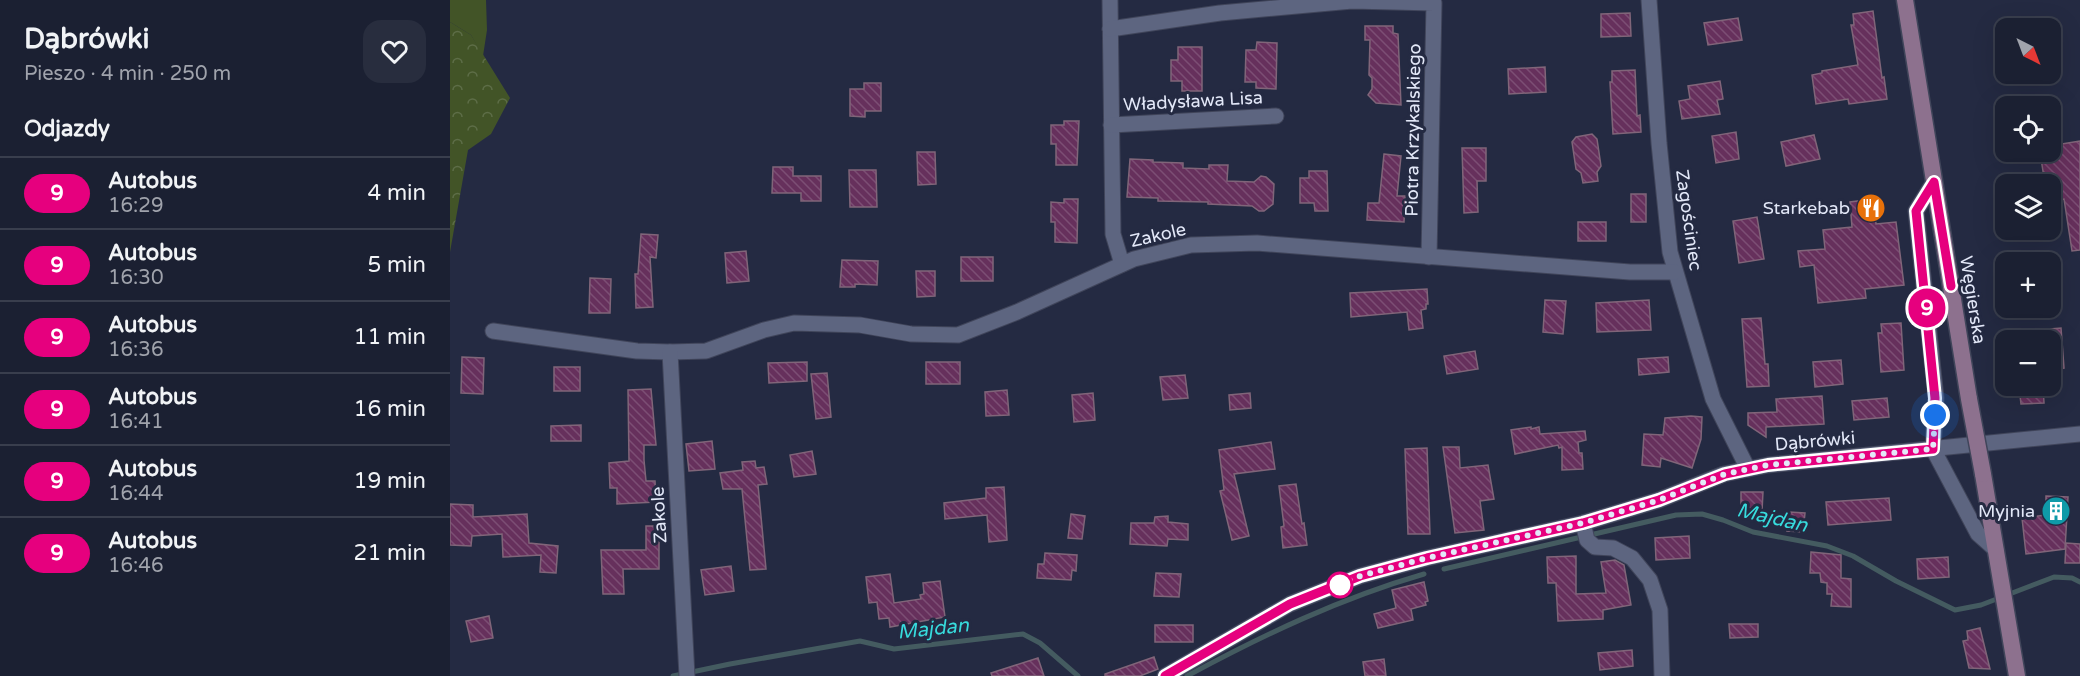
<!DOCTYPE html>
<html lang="pl">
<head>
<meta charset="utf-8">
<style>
  :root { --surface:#1b2032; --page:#282d3e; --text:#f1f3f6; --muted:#a0a3ac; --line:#393e4d }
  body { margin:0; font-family:"Varela Round",sans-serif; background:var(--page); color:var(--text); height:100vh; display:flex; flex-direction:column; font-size:22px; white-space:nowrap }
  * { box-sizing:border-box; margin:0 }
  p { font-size:20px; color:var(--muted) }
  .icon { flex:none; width:33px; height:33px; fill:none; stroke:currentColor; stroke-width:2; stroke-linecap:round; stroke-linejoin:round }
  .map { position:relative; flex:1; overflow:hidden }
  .drawer { display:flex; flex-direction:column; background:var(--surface); width:450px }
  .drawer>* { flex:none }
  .badge { padding:0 12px; border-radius:20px; font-size:21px; line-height:39px }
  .needle { width:39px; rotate:138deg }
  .tools { position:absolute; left:1545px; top:18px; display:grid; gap:12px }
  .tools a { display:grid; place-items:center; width:66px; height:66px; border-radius:12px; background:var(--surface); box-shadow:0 6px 24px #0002,0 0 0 2px var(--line); font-size:30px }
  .you { position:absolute; width:30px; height:30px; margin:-15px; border:4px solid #fff; border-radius:50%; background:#1a73e8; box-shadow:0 0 0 9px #1a73e833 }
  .map>.badge { position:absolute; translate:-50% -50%; box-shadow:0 0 0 3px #fff }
  h2 { padding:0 24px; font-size:22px; line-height:54px }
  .round { display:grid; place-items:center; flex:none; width:63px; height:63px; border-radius:18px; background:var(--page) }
  .overview { display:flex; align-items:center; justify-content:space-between; height:102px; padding:0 24px }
  h1 { font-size:28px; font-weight:700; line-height:45px }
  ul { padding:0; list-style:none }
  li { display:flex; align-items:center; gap:18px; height:72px; padding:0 24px; border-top:2px solid var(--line) }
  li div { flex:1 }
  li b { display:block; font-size:22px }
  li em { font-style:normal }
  li .badge { min-width:66px; font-weight:700; text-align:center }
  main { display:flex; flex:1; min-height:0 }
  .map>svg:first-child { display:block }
  .grass { fill:#425427 }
  .forest { fill:url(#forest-crowns) }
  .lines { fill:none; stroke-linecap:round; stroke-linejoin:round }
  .stream { stroke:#445b60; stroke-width:5 }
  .building { fill:url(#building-back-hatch); stroke:#806579; stroke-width:1.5 }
  .minor-casing { stroke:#40455a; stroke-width:17 }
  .secondary-casing { stroke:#40455a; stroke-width:19 }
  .minor { stroke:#5d6580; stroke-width:15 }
  .secondary { stroke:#8d718e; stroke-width:16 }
  .secondary-bridge-casing { stroke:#40455a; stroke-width:19; stroke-linecap:butt }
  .secondary-bridge { stroke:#8d718e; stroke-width:16 }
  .line-casing { stroke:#fff; stroke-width:14 }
  .line { stroke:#e6007e; stroke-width:9 }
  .walk { stroke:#e3e8f8; stroke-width:6; stroke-dasharray:0 10.8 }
  .stop-dot { fill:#fff; stroke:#e6007e; stroke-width:3 }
  .labels { text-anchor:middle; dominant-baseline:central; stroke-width:6; stroke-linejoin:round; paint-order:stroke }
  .street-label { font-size:18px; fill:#e3e8f8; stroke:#242a42 }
  .poi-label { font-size:18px; fill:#e3e8f8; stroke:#242a42; text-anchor:end }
  .water-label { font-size:20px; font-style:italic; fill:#37dbdd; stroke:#242a42 }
</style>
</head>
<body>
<main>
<section class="drawer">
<div class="overview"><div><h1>Dąbrówki</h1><p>Pieszo · 4 min · 250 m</p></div><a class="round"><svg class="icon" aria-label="heart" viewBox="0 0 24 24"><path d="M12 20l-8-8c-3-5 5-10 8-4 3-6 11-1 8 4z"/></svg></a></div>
<h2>Odjazdy</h2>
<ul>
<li><span class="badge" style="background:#e6007e;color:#fff">9</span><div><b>Autobus</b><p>16:29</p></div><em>4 min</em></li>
<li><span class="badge" style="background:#e6007e;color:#fff">9</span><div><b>Autobus</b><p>16:30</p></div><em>5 min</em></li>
<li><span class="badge" style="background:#e6007e;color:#fff">9</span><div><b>Autobus</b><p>16:36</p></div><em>11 min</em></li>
<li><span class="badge" style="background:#e6007e;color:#fff">9</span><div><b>Autobus</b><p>16:41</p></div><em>16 min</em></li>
<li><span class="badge" style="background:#e6007e;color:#fff">9</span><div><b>Autobus</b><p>16:44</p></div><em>19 min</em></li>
<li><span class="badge" style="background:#e6007e;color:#fff">9</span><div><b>Autobus</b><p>16:46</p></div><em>21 min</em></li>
</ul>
</section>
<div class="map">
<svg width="1630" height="676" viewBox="0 0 1630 676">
  <defs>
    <pattern id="forest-crowns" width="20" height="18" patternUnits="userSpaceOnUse" patternTransform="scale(1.5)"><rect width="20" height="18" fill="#425427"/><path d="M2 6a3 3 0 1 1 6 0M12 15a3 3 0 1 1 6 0" fill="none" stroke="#5d6d47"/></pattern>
    <pattern id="building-back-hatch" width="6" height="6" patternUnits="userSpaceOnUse" patternTransform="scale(1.5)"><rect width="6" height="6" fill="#66305c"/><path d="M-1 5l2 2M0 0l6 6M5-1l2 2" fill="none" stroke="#7c4e74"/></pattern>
  </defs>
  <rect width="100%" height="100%" fill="#242a42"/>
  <path class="grass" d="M0,0H36L37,30L33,56L21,35L0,22Z"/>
  <path class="forest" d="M0,22L21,35L60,98L41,134L18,150L0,252Z"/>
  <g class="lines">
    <g class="stream">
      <path d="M994,569L1226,515L1252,514L1273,520L1303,532L1377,546L1403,556L1446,581L1505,610L1531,605L1604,577L1622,578L1630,582"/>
      <path d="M223,676L280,664L410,641L444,649L573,634L590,643L628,676"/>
      <path d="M737,676C813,635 891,598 974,574"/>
    </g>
  </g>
  <g class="building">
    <path d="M1423,11L1432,78L1434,77L1437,99L1399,104L1398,99L1366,104L1362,75L1372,73V71L1408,65L1401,25H1404L1403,14Z"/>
    <path d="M1180,13L1181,36L1151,37V14Z"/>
    <path d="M1288,18L1292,40L1258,45L1254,23Z"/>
    <path d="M915,26H943V33L948,34L951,105L926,103L918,95L922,89V78L919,75L920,40H915Z"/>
    <path d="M807,42L827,43L826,89L806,88V82H795L796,50H806Z"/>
    <path d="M728,47H752V91H732V81H721V60H728Z"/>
    <path d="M1095,67L1096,92L1059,94L1058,69Z"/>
    <path d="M1185,70L1187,116L1190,115L1191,132L1163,134L1160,82H1162V71Z"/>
    <path d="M1270,81L1273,99L1267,100L1270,114L1232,119L1229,101L1240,99L1238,86Z"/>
    <path d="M414,83H431V111H415V117L400,116V89H414Z"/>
    <path d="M614,121H629L627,165H606V144H601V125H614Z"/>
    <path d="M1286,132L1289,159L1266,163L1262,136Z"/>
    <path d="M1142,134L1147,139L1151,166L1147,172L1148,181L1133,183L1131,173L1126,169L1122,142L1126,137Z"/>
    <path d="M1364,135L1370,159L1336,166L1331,142Z"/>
    <path d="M1630,141V250L1622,251L1614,199L1600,201V184H1595L1590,152H1600V146Z"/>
    <path d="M1012,148H1036V181H1027L1028,212L1014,213Z"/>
    <path d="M467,152H485L486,184L468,185Z"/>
    <path d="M934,154L951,156L947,196H955L954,222L917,220L918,203H929Z"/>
    <path d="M680,159L703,160V162L733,163V168L759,169V165H778L777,181L804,182L811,176L816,177L824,184L823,204L814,211H809L802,206L758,204V202L708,201V198L677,197Z"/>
    <path d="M323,167H343V176H371V201H351V193H322Z"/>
    <path d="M399,170H426L427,207H400Z"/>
    <path d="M859,171H877L878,211H865L864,203H850V178H859Z"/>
    <rect x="1181" y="194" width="15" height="28"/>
    <path d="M614,199H628L627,243L605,242V222H601V202L614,203Z"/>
    <path d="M1423,199L1426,224L1446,222L1454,285L1415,289L1416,298L1368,303L1364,265L1350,267L1348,251L1375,249L1373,230L1402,227L1400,202Z"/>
    <path d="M1307,217L1314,259L1289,263L1283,221Z"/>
    <rect x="1128" y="222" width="28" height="19"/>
    <path d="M191,234L208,235L206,258L200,257L203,307L186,308L185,274H188Z"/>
    <path d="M296,251L299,281L277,283L275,253Z"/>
    <rect x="511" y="257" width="32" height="24"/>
    <path d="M392,260L428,261L427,285L405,284V287H390Z"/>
    <path d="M466,271H485V296L467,297Z"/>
    <path d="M140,278L161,279L160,313H139Z"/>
    <path d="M977,289L978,304H976V309L971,310L973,328L959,330L957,312L901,317L900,293Z"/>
    <path d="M1095,300L1116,301L1113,334L1093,332Z"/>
    <path d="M1199,300L1201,330L1147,332L1146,303Z"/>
    <path d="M1311,318L1315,364H1318L1319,386L1297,387L1292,319Z"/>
    <path d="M1451,323L1454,370L1431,372L1428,333H1432L1431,324Z"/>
    <path d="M1611,328L1614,368L1600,370V329Z"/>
    <path d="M1025,351L1028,369L997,374L994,356Z"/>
    <path d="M12,357L34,358L33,394L11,393Z"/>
    <path d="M1218,357L1219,372L1189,375L1188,359Z"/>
    <path d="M1391,360L1393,384L1365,387L1363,362Z"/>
    <path d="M357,362V381L319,383L318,363Z"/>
    <rect x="476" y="362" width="34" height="22"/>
    <rect x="104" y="367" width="26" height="24"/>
    <path d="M377,373L381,417L366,419L361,374Z"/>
    <path d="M735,375L738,398L713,400L710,377Z"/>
    <path d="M1593,386L1594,403L1571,404L1569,387Z"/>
    <path d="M201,389L206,445H194V460L196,481H205L206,502L167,504V488H160L159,463L179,461L178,390Z"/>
    <path d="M557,390L559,415L536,416L535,392Z"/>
    <path d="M643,393L645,420L624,422L622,395Z"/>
    <path d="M800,393L801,408L780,410L779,395Z"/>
    <path d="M1372,396L1374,424L1316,427V437L1298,425V413L1327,412L1326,399Z"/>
    <path d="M1437,398L1439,417L1404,420L1402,401Z"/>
    <path d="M1241,416L1252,417L1251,439L1242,468L1211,458L1210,467L1192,465L1194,434L1213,435L1215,418Z"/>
    <path d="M131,425V441H101V426Z"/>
    <path d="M1081,427V429L1089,427L1090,434L1135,431L1136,440L1128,442L1129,453H1132L1133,469L1112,470V447L1109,448L1108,445L1065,454L1061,430Z"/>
    <path d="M262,441L265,469L239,471L236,444Z"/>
    <path d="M821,442L825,469L784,474L799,536L782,540L770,491L774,490L769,450Z"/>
    <path d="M993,447H1009L1010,468L1038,465L1044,499L1030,501L1034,530L1005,533Z"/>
    <path d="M977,448L980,534H958L955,449Z"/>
    <path d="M362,451L366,474L344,477L340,455Z"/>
    <path d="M305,461L306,468L314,467L317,484L308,485L316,569L300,570L292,489H273L270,473L293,470L292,462Z"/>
    <path d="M846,484L852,524L854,523L857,545L833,548L831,527L834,526L829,486Z"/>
    <path d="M554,487L557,540L539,542L537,515L495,519L494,503L536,498V488Z"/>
    <path d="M1291,492H1313L1312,511L1291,510Z"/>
    <path d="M1596,496L1618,497L1615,549L1576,554L1572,518L1596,515Z"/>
    <path d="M1439,498L1441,520L1378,525L1376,502Z"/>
    <path d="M0,504L23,505V517L77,514L79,543L108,546L106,573L90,572L91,555L53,557L52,534L22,536L21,546L0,545Z"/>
    <path d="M1339,512L1355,513L1353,532L1337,531Z"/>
    <path d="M621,514L635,516L632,539L618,538Z"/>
    <path d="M718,516V522L738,524V540L718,539L717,546L680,544L681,523H704L705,517Z"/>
    <path d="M196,526H209V569H173L174,594H153L151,550H196Z"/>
    <path d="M1239,536L1240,558L1206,560L1205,538Z"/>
    <path d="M1616,543L1630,544V563H1615Z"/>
    <path d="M1361,552L1391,555V578L1401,579V607L1381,606L1382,594H1377V583L1371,582L1370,573H1360Z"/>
    <path d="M595,553L627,555L626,571L622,570L621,580L587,578L588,564H594Z"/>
    <path d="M1126,556V594L1156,593L1151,562L1165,560L1174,565L1181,605L1153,610V619L1108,621L1106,583H1098L1097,557Z"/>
    <path d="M1498,557L1499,577L1468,579L1467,559Z"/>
    <path d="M281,566L284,591L255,595L251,570Z"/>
    <path d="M706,573L731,574L729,597L704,596Z"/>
    <path d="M440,574L444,603L471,599L470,595L474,594L473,583L490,581L495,617L440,627L439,618L429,619L427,602L419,603L416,577Z"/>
    <path d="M974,582L978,601L975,602L976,605L961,609L963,620L928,628L924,614L946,608L942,590Z"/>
    <path d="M39,616L43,638L21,642L16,621Z"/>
    <path d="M1279,624H1308V637L1280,638Z"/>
    <rect x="705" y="625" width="38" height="17"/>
    <path d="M1530,628L1540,669L1519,668L1513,641L1518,640L1517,631Z"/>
    <path d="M1182,650L1183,666L1150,670L1148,653Z"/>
    <path d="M704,657L708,669L690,676H655V674Z"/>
    <path d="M588,658L594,676H542L541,673Z"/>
    <path d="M934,659L936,676H915L913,662Z"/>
  </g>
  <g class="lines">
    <g class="minor-casing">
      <g id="minor">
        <path d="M660,0L663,234L672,264"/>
        <path d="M1199,0L1209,143L1220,252L1263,399L1298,469"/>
        <path d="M660,29L770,13L902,1L984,3L979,257"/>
        <path d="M661,125L826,116"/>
        <path d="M1484,182L1466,211L1486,398L1483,449L1528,534L1546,550"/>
        <path d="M43,331L187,351L220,352L256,351L314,330L344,323L410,325L461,334L508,335L567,312L684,259L741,245L807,243L1180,272H1225"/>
        <path d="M220,352L237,676"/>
        <path d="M1133,523L1137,540L1145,547L1163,548L1182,558L1200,580L1210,610L1212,676"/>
        <path d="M715,676L840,604L910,576L977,558L1133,523L1209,500L1274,474L1318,465L1630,434"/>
      </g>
    </g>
    <g class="secondary-casing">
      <g id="secondary">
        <path d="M1455,0L1519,399"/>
        <path d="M1533,474L1567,676"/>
      </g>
    </g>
    <use href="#minor" class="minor"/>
    <use href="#secondary" class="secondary"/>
    <g class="secondary-bridge-casing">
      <path id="secondary-bridge" d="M1519,399L1533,474"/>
    </g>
    <use href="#secondary-bridge" class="secondary-bridge"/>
  </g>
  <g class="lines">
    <g class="line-casing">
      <path id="line" d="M715,676L840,604L910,576L977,558L1133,523L1209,500L1275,474L1318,465L1483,449L1485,398L1466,211L1484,182L1501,286"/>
    </g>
    <use href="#line" class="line"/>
    <path class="walk" d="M890,585L910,576L977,558L1133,523L1209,500L1275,474L1318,465L1483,449L1485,415"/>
  </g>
  <defs>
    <g id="restaurant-disc" transform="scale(1.5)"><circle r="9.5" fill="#e8710a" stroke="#242a42"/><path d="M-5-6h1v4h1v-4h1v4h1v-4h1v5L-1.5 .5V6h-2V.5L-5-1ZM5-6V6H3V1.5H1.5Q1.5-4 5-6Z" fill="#fff"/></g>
    <g id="building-disc" transform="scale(1.5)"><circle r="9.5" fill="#0f9aa8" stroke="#242a42"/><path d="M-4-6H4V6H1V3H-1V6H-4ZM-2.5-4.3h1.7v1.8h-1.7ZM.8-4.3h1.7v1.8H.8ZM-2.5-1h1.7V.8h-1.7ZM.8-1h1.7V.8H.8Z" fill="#fff"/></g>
  </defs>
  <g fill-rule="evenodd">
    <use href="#restaurant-disc" x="1421" y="208"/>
    <use href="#building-disc" x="1606" y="511"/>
  </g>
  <circle class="stop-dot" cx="890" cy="585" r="12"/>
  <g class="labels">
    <g class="street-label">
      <text transform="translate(743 101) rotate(-3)">Władysława Lisa</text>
      <text transform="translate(963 130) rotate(-89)">Piotra Krzykalskiego</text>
      <text transform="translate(1239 220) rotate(82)">Zagościniec</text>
      <text transform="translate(708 235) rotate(-13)">Zakole</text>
      <text transform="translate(1523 300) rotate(81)">Węgierska</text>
      <text transform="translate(1365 441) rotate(-5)">Dąbrówki</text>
      <text transform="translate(209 515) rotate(-93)">Zakole</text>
    </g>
    <g class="poi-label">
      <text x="1400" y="208">Starkebab</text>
      <text x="1585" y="511">Myjnia</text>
    </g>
    <g class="water-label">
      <text transform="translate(1322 518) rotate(13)">Majdan</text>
      <text transform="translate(483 629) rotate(-6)">Majdan</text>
    </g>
  </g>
</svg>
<div class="tools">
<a><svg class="needle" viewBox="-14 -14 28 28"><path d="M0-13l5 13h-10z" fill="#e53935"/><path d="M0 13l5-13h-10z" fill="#a0a3ac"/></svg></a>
<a><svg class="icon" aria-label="locate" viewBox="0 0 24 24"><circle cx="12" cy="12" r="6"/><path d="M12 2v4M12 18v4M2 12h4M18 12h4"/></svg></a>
<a><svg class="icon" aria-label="layers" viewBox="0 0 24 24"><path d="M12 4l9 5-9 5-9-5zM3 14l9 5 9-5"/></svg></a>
<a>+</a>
<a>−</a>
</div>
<div class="you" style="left:1485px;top:415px"></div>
<b class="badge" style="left:1477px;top:308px;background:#e6007e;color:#fff">9</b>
</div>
</main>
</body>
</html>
